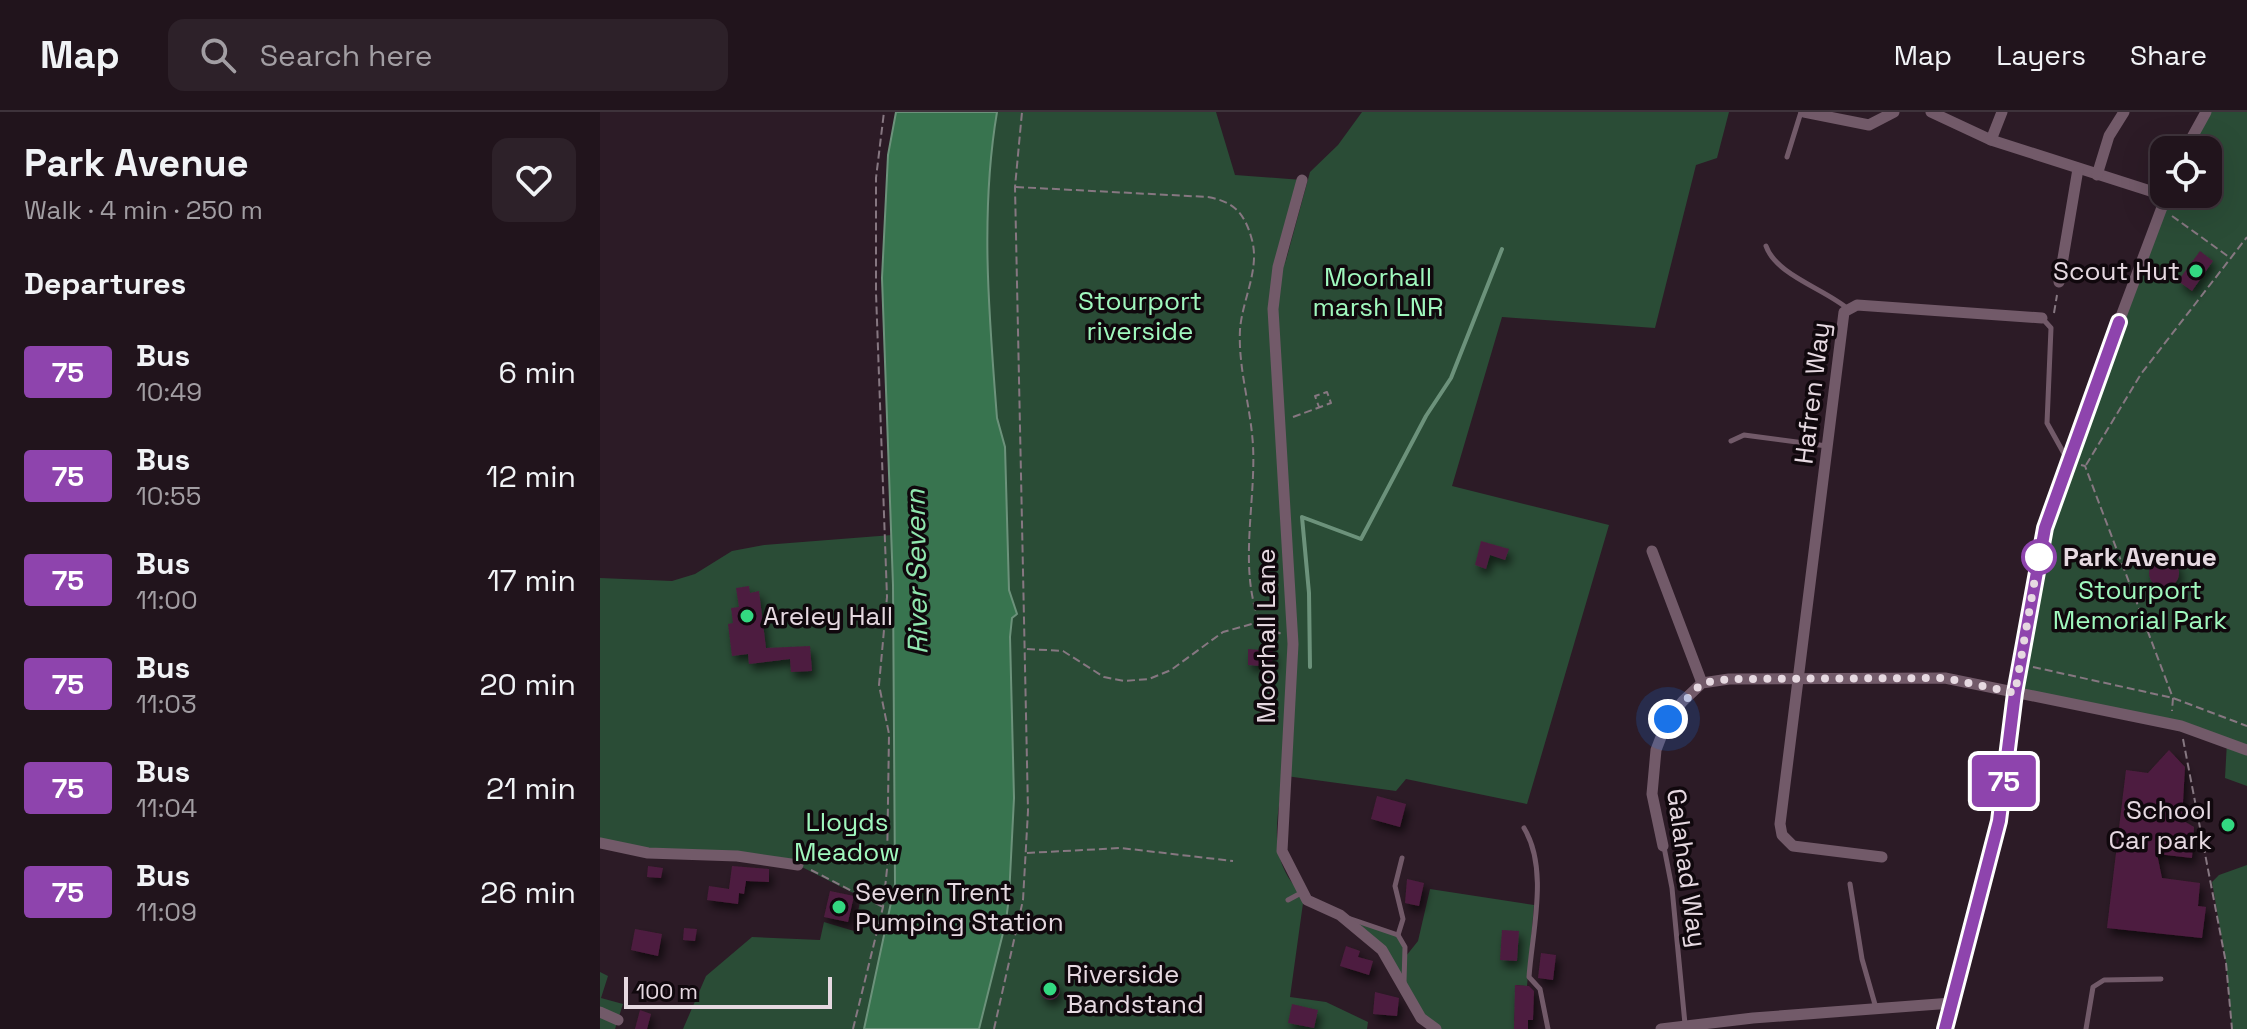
<!DOCTYPE html>
<html lang="en">
<head>
<meta charset="utf-8">
<style>
  :root { --surface:#21141c; --page:#2d2129; --text:#f1f3f6; --muted:#a29ea3; --line:#3e333b }
  body { margin:0; font-family:"Space Grotesk",sans-serif; background:var(--page); color:var(--text); height:100vh; display:flex; flex-direction:column; font-size:30px; white-space:nowrap }
  * { box-sizing:border-box; margin:0 }
  p { font-size:26px; color:var(--muted) }
  .icon { flex:none; width:44px; height:44px; fill:none; stroke:currentColor; stroke-width:2; stroke-linecap:round; stroke-linejoin:round }
  .map { position:relative; flex:1; overflow:hidden }
  .side { display:flex; flex-direction:column; background:var(--surface); width:600px }
  .side>* { flex:none }
  .badge { padding:0 16px; border-radius:6px; font-size:28px; line-height:52px }
  .tools { position:absolute; left:1550px; top:24px; display:grid; gap:16px }
  .tools a { display:grid; place-items:center; width:72px; height:72px; border-radius:16px; background:var(--surface); box-shadow:0 8px 32px #0002,0 0 0 2px var(--line); font-size:40px }
  .scale { position:absolute; left:24px; bottom:20px; width:208px; box-sizing:border-box; padding-left:8px; border:4px solid #e6d9e1; border-top:0; font-size:22px; line-height:28px; white-space:nowrap; color:#e6d9e1; -webkit-text-stroke:6px #10080d; paint-order:stroke }
  .you { position:absolute; width:40px; height:40px; margin:-20px; border:6px solid #fff; border-radius:50%; background:#1a73e8; box-shadow:0 0 0 12px #1a73e833 }
  .map>.badge { position:absolute; translate:-50% -50%; box-shadow:0 0 0 4px #fff }
  h2 { padding:0 24px; font-size:30px; line-height:72px }
  .round { display:grid; place-items:center; flex:none; width:84px; height:84px; border-radius:16px; background:var(--page) }
  .overview { display:flex; align-items:center; justify-content:space-between; height:136px; padding:0 24px }
  h1 { font-size:38px; font-weight:700; line-height:60px }
  ul { padding:0; list-style:none }
  li { display:flex; align-items:center; gap:24px; height:104px; padding:0 24px }
  li div { flex:1 }
  li b { display:block; font-size:30px }
  li em { font-style:normal }
  li .badge { min-width:88px; font-weight:700; text-align:center }
  header { display:flex; align-items:center; gap:48px; box-sizing:border-box; height:112px; padding:0 40px; background:var(--surface); border-bottom:2px solid var(--line) }
  header strong { font-size:38px }
  nav { display:flex; gap:44px; margin-inline-start:auto; font-size:28px }
  .search { width:560px; height:72px; background:var(--page); display:flex; align-items:center; gap:20px; box-sizing:border-box; padding:0 28px; border-radius:16px; color:var(--muted); font-size:30px }
  main { display:flex; flex:1; min-height:0 }
  .map>svg:first-child { display:block }
  .green { fill:#2a4c36 }
  .water { fill:#38744f; stroke:#6c927b; stroke-width:2 }
  .lines { fill:none; stroke-linecap:round; stroke-linejoin:round }
  .stream { stroke:#6c927b; stroke-width:4 }
  .building { fill:#4e1d3f; filter:url(#shadow) }
  .path { stroke:#867781; stroke-width:2; stroke-dasharray:8 4; stroke-linecap:butt }
  .service { stroke:#725a69; stroke-width:5 }
  .minor { stroke:#725a69; stroke-width:11 }
  .line-casing { stroke:#fff; stroke-width:18 }
  .line { stroke:#8e44ad; stroke-width:12 }
  .walk { stroke:#e6d9e1; stroke-width:8; stroke-dasharray:0 14.4 }
  .poi-dot { fill:#33d881; stroke:#10080d; stroke-width:3 }
  .stop-dot { fill:#fff; stroke:#8e44ad; stroke-width:4 }
  .labels { text-anchor:middle; dominant-baseline:central; stroke-width:7; stroke-linejoin:round; paint-order:stroke }
  .poi-label { font-size:26px; fill:#e6d9e1; stroke:#10080d; text-anchor:start }
  .park-label { font-size:26px; fill:#a0f8be; stroke:#10080d }
  .street-label { font-size:26px; fill:#e6d9e1; stroke:#10080d }
  .stop-label { font-size:26px; font-weight:bold; fill:#e6d9e1; stroke:#10080d; text-anchor:start }
  .water-label { font-size:28px; font-style:italic; fill:#90e7af; stroke:#10080d }
</style>
</head>
<body>
<header>
<strong>Map</strong>
<div class="search"><svg class="icon" aria-label="search" viewBox="0 0 24 24"><circle cx="10" cy="10" r="6"/><path d="M15 15l6 6"/></svg>Search here</div>
<nav><a>Map</a><a>Layers</a><a>Share</a></nav>
</header>
<main>
<section class="side">
<div class="overview"><div><h1>Park Avenue</h1><p>Walk · 4 min · 250 m</p></div><a class="round"><svg class="icon" aria-label="heart" viewBox="0 0 24 24"><path d="M12 20l-8-8c-3-5 5-10 8-4 3-6 11-1 8 4z"/></svg></a></div>
<h2>Departures</h2>
<ul>
<li><span class="badge" style="background:#8e44ad;color:#fff">75</span><div><b>Bus</b><p>10:49</p></div><em>6 min</em></li>
<li><span class="badge" style="background:#8e44ad;color:#fff">75</span><div><b>Bus</b><p>10:55</p></div><em>12 min</em></li>
<li><span class="badge" style="background:#8e44ad;color:#fff">75</span><div><b>Bus</b><p>11:00</p></div><em>17 min</em></li>
<li><span class="badge" style="background:#8e44ad;color:#fff">75</span><div><b>Bus</b><p>11:03</p></div><em>20 min</em></li>
<li><span class="badge" style="background:#8e44ad;color:#fff">75</span><div><b>Bus</b><p>11:04</p></div><em>21 min</em></li>
<li><span class="badge" style="background:#8e44ad;color:#fff">75</span><div><b>Bus</b><p>11:09</p></div><em>26 min</em></li>
</ul>
</section>
<div class="map">
<svg width="1647" height="917" viewBox="0 0 1647 917">
  <defs>
    <filter id="shadow"><feDropShadow dx="3.5" dy="6" stdDeviation="4" flood-color="#0009"/></filter>
  </defs>
  <rect width="100%" height="100%" fill="#2c1b26"/>
  <g class="green">
    <path d="M397,0H616L635,63L702,68L685,152L710,60L738,33L762,0H1129L1117,46L1096,53L1055,216L902,205L852,374L1009,413L927,692L806,667L796,679L686,664L685,653C679,702 663,746 704,784L690,885L726,890L768,910L767,917H379L406,809L409,785L414,686L410,525L412,506L417,501L409,478L405,335L397,306C389,204 380,100 397,0Z"/>
    <path d="M1606,0H1647V674L1625,666L1627,630L1415,581L1445,416L1567,82H1608V38H1585Z"/>
    <path d="M292,423L295,772L264,917H83L106,864L152,825L220,828L224,810L254,819L261,785L198,753L0,731V466L72,469L95,462L132,439L164,433Z"/>
    <path d="M1647,753V917H1632L1626,851L1612,770L1619,763Z"/>
    <path d="M830,777L934,793L927,874L916,873L914,917H836L827,912L792,851L740,803L798,823L806,844L818,829Z"/>
    <path d="M0,860L8,864L1,886L23,892L15,917H0Z"/>
  </g>
  <path class="water" d="M296,0H397C380,100 389,204 397,306L405,335L409,478L417,502L412,506L410,525L414,686L409,785L406,809L379,917H264L295,772L293,473L282,166L288,43Z"/>
  <g class="lines">
    <path class="stream" d="M710,555L709,481L702,405L761,427L826,304L851,266L902,137"/>
  </g>
  <g class="building">
    <path d="M1600,139L1613,149L1592,179L1578,169Z"/>
    <path d="M881,429L909,437L905,448L890,443L886,457L875,453Z"/>
    <circle cx="1564" cy="461" r="15"/>
    <path d="M149,474L150,481L159,479L166,536L210,534L212,559L191,560L190,547L149,552L148,542L132,544L128,512L133,511L131,496L139,495L136,476Z"/>
    <path d="M648,537L673,539L672,555L648,553Z"/>
    <path d="M1569,638L1585,655L1582,708L1594,715L1592,746L1557,742L1562,766L1600,771L1598,794L1606,795L1602,826L1507,816L1526,658L1548,661Z"/>
    <path d="M777,684L806,692L800,715L771,707Z"/>
    <path d="M48,754L63,756L61,766L47,765Z"/>
    <path d="M132,754L169,757V770L146,769L144,782L139,781L138,792L107,788L109,774L129,777Z"/>
    <path d="M807,767L824,771L819,794L805,791Z"/>
    <path d="M230,779L254,784L248,810L224,805Z"/>
    <path d="M84,816L97,817L95,829L83,828Z"/>
    <path d="M35,817L62,822L58,844L31,838Z"/>
    <path d="M902,818L919,819L917,849L900,848Z"/>
    <path d="M746,834L760,839L758,845L773,849L769,863L740,854Z"/>
    <path d="M941,841L956,843L953,868L938,866Z"/>
    <circle cx="450" cy="878" r="10"/>
    <path d="M915,873L929,874L934,879L933,908H928V917H914Z"/>
    <path d="M775,880L799,886L797,904L773,902Z"/>
    <path d="M692,892L718,898L714,916L688,911Z"/>
    <path d="M40,898L51,902L47,917H35Z"/>
  </g>
  <g class="lines">
    <g class="path">
      <path d="M416,75L608,85C635,90 645,102 652,128C660,158 642,188 640,218C638,256 651,296 653,334C656,390 638,458 660,510L681,522"/>
      <path d="M1572,104L1629,145"/>
      <path d="M1454,201L1457,183"/>
      <path d="M693,305L731,291L727,280L715,284L719,295"/>
      <path d="M1481,353L1485,354L1573,586L1572,599"/>
      <path d="M1486,353L1541,262L1647,125"/>
      <path d="M427,537L463,539L504,565L524,569L549,567L571,558L623,520L659,510"/>
      <path d="M1433,555L1573,586L1647,614"/>
      <path d="M1583,627L1626,851L1632,917"/>
      <path d="M427,741L521,736L633,749"/>
      <path d="M211,758L283,795"/>
      <path d="M253,917L283,795L287,757L289,622L279,573L287,485L276,181V66L284,0"/>
      <path d="M394,917L423,788L428,699L415,75L422,0"/>
    </g>
    <g class="service">
      <path d="M1187,45L1201,0"/>
      <path d="M1166,134C1176,163 1225,177 1248,197"/>
      <path d="M1442,206L1451,216L1447,311L1467,347"/>
      <path d="M1131,329L1144,323L1227,334"/>
      <path d="M924,716C949,757 932,820 929,865L940,877L948,917"/>
      <path d="M1064,735L1072,776L1085,912"/>
      <path d="M1250,772L1262,847L1276,896"/>
      <path d="M688,788L701,781"/>
      <path d="M748,806L798,823L805,835L804,870"/>
      <path d="M798,823L803,807L795,774L802,746"/>
      <path d="M1486,917L1493,875L1504,868L1561,867"/>
    </g>
    <g class="minor">
      <path d="M1204,0L1269,13L1294,0"/>
      <path d="M1331,0L1391,28L1566,84"/>
      <path d="M1391,28L1402,0"/>
      <path d="M1585,38L1606,0"/>
      <path d="M1497,63L1509,24L1524,0"/>
      <path d="M702,68L678,155L673,197L693,532L682,739L707,788L740,803L782,838L821,906L836,917"/>
      <path d="M1459,170L1478,57"/>
      <path d="M1052,439L1102,571"/>
      <path d="M0,731L48,741L137,744L198,753"/>
      <path d="M1063,734L1052,682L1056,638L1068,607L1083,589L1102,571L1129,567L1345,566L1581,614L1647,638"/>
      <path d="M1282,745L1193,734L1182,723L1180,712L1244,200L1257,193L1442,206"/>
      <path d="M0,900L18,908"/>
      <path d="M1061,917L1153,906L1352,891"/>
      <path d="M1345,917L1399,709L1431,483L1455,380L1567,82"/>
    </g>
  </g>
  <g class="lines">
    <g class="line-casing">
      <path id="line" d="M1345,917L1399,709L1415,581L1445,416L1519,210"/>
    </g>
    <use href="#line" class="line"/>
    <path class="walk" d="M1068,607L1102,571L1129,567L1345,566L1415,581L1440,438L1439,445"/>
  </g>
  <g class="poi-dot">
    <circle cx="1596" cy="159" r="8"/>
    <circle cx="147" cy="504" r="8"/>
    <circle cx="1628" cy="713" r="8"/>
    <circle cx="239" cy="795" r="8"/>
    <circle cx="450" cy="877" r="8"/>
  </g>
  <circle class="stop-dot" cx="1439" cy="445" r="16"/>
  <g class="labels">
    <g class="poi-label">
      <text x="1580" y="159" text-anchor="end">Scout Hut</text>
      <text x="163" y="504">Areley Hall</text>
      <text x="1612" y="698" text-anchor="end">School<tspan x="1612" dy="30">Car park</tspan></text>
      <text x="255" y="780">Severn Trent<tspan x="255" dy="30">Pumping Station</tspan></text>
      <text x="466" y="862">Riverside<tspan x="466" dy="30">Bandstand</tspan></text>
    </g>
    <g class="park-label">
      <text x="778" y="165">Moorhall<tspan x="778" dy="30">marsh LNR</tspan></text>
      <text x="540" y="189">Stourport<tspan x="540" dy="30">riverside</tspan></text>
      <text x="1540" y="478">Stourport<tspan x="1540" dy="30">Memorial Park</tspan></text>
      <text x="247" y="710">Lloyds<tspan x="247" dy="30">Meadow</tspan></text>
    </g>
    <g class="street-label">
      <text transform="translate(1212 281) rotate(-83)">Hafren Way</text>
      <text transform="translate(666 524) rotate(-90)">Moorhall Lane</text>
      <text transform="translate(1087 756) rotate(82)">Galahad Way</text>
    </g>
    <g class="stop-label">
      <text x="1463" y="445">Park Avenue</text>
    </g>
    <g class="water-label">
      <text transform="translate(316 460) rotate(-91)">River Severn</text>
    </g>
  </g>
</svg>
<div class="tools">
<a><svg class="icon" aria-label="locate" viewBox="0 0 24 24"><circle cx="12" cy="12" r="6"/><path d="M12 2v4M12 18v4M2 12h4M18 12h4"/></svg></a>
</div>
<div class="scale">100 m</div>
<div class="you" style="left:1068px;top:607px"></div>
<b class="badge" style="left:1404px;top:669px;background:#8e44ad;color:#fff">75</b>
</div>
</main>
</body>
</html>
